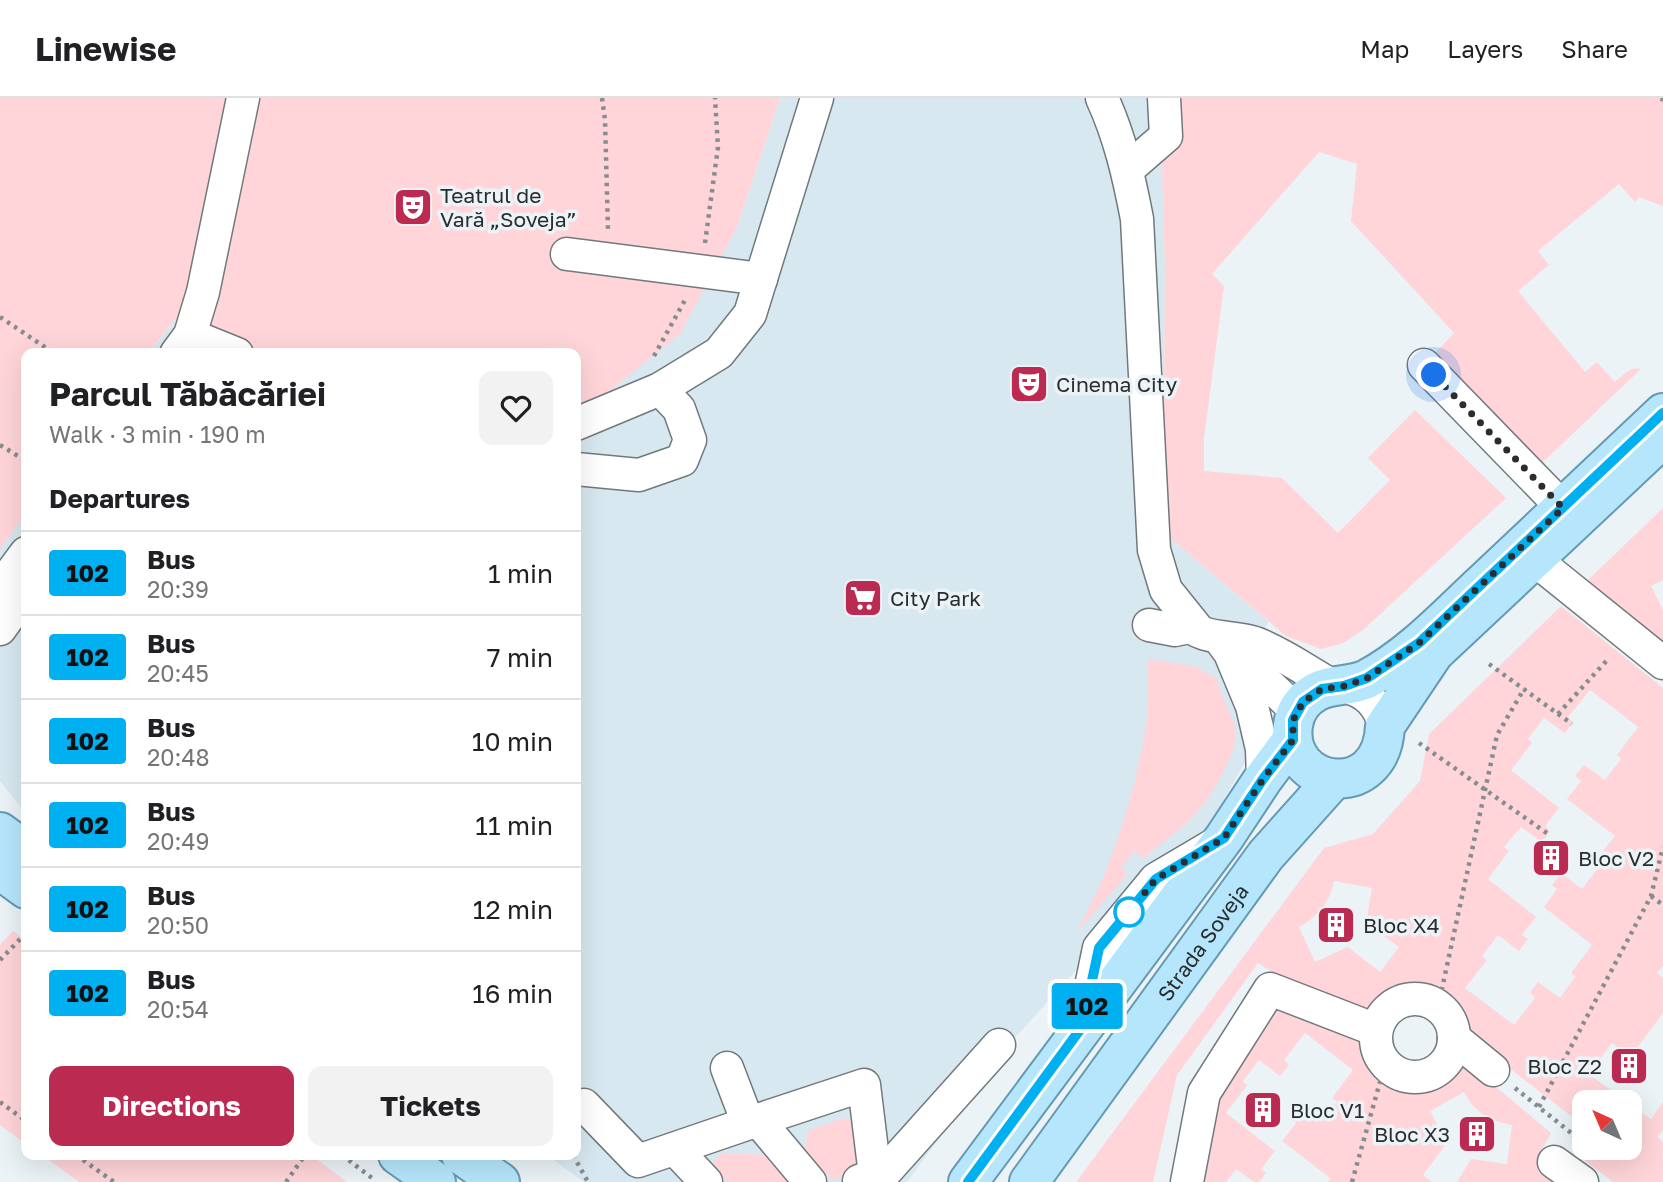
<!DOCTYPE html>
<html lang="en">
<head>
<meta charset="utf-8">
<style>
  :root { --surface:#fff; --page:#f2f2f2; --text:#202124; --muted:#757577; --line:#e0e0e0; --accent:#bb2b51 }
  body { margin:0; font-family:"Golos Text",sans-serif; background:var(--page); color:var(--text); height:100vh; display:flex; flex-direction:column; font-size:26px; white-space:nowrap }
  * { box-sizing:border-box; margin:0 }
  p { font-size:23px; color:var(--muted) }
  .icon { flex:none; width:38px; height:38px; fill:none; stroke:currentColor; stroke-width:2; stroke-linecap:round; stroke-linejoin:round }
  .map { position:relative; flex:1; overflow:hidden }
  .sheet { position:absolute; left:21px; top:250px; width:560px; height:812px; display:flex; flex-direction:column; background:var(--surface); border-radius:14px; box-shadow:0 7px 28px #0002 }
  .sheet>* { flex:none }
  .badge { padding:0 14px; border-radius:5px; font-size:24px; line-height:46px }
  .needle { width:46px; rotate:316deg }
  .fabs { position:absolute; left:1572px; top:992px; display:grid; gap:14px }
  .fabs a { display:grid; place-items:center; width:70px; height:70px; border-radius:14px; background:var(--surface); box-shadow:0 7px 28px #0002; font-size:35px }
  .you { position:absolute; width:35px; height:35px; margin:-18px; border:5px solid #fff; border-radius:50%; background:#1a73e8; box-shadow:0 0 0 10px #1a73e833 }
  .map>.badge { position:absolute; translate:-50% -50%; box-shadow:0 0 0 4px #fff }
  h2 { padding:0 28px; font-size:26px; line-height:63px }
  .round { display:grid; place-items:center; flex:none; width:74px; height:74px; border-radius:14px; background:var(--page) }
  .head { display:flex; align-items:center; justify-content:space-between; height:119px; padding:0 28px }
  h1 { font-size:33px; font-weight:700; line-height:52px }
  .cta { display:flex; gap:14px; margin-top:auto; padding:14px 28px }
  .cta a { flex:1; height:80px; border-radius:14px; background:var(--accent); color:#fff; font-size:28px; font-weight:700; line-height:80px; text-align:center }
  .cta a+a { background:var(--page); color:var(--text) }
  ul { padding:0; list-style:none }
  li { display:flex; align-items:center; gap:21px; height:84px; padding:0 28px; border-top:2px solid var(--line) }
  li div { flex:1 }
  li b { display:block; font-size:26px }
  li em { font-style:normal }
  li .badge { min-width:77px; font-weight:700; text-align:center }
  header { display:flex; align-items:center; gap:42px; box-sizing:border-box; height:98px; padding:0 35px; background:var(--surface); border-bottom:2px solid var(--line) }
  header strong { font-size:33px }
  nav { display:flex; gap:38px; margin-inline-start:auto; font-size:24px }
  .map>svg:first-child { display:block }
  .built { fill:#d8e8f0 }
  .green { fill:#ffd5d9; fill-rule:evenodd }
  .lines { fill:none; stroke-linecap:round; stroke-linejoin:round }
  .minor-casing { stroke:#71797c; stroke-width:35 }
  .major-casing { stroke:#659ab2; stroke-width:42 }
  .path { stroke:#878c8f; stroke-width:4.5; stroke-dasharray:3.5 5; stroke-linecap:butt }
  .minor { stroke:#fff; stroke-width:32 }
  .major { stroke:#b6e6fb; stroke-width:38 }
  .line-casing { stroke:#fff; stroke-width:16 }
  .line { stroke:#00b0f0; stroke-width:10 }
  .walk { stroke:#2a2d2f; stroke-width:7; stroke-dasharray:0 12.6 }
  .stop-dot { fill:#fff; stroke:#00b0f0; stroke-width:3.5 }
  .labels { text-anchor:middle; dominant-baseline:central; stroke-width:7; stroke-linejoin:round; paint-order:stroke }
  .poi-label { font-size:21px; fill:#2a2d2f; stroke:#ebf3f7; text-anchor:start }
  .street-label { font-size:21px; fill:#2a2d2f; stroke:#ebf3f7 }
</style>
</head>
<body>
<header>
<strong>Linewise</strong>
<nav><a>Map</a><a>Layers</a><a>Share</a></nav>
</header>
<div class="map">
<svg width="1663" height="1084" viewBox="0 0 1663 1084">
  <rect width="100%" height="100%" fill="#ebf3f7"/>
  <g class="built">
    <path d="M780,0H1160L1165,169L1163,434L1269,524L1225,585L1253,650L1200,744L1098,838L1078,870L1005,951L907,1084H584L547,1057H576V314L737,129Z"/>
    <path d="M176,220L270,255L148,256Z"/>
    <path d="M26,416V716L0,683V451Z"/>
  </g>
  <g class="green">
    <path d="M0,0H780L737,129L680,236L591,308L576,314V256L270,255L176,220L148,255L26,256V416L0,451Z"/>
    <path d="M1160,0H1663V108L1639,99L1635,104L1619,86L1538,153L1549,167L1518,193L1585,274L1597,264L1615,284C1623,277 1630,268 1641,271L1542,365L1436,254L1454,235L1351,123L1357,66L1319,54L1212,176L1224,188L1204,340V373L1282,380L1338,435L1390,382L1368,360L1415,312L1506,400L1363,532L1343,545L1321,551L1286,538L1163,434L1165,169Z"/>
    <path d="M1663,410V482L1651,488L1663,512V550L1584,486Z"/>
    <path d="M1561,508L1663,590V868L1657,875L1663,880V915L1631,958L1612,945L1589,976L1627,1004H1584V1028L1459,931L1443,907L1413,896L1376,916L1373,951L1396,980L1432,979L1457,956L1551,1035L1536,1063L1565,1084H1457L1471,1061L1507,1066L1512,1027C1490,1023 1475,1015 1464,994L1430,1013L1447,1045L1423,1077L1432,1084H1328L1330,1080L1282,1043L1296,1025L1291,1021L1299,1009L1321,1024L1337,1004L1332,1000L1353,972L1305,935L1284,962L1289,967L1280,978L1259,962L1243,983L1247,987L1226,1015L1275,1053L1261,1071L1266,1075L1259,1084H1254L1236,1071L1226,1084H1196L1215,992L1288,884L1258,865L1177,977L1153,1084H1076L1324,750L1373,736L1420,683L1429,636ZM1590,592L1638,629L1617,657L1621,661L1605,682L1584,667L1575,678L1581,683L1567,701L1615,738L1593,766L1598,770L1582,791L1561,775L1552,787L1557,791L1544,809L1592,847L1571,875L1575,879L1560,900L1538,884L1530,895L1535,900L1514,927L1465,890L1487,862L1482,858L1498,837L1519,853L1528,841L1522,837L1536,819L1488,781L1509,753L1504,749L1521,729L1542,744L1550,733L1545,728L1559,710L1511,672L1532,645L1528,641L1544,620L1565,635L1573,624L1568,619ZM1334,783L1372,790L1366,825L1399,849L1380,874L1348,849L1315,864L1299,829C1318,819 1330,804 1334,783Z"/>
    <path d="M1148,561L1195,568L1218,581C1216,590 1233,618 1236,632C1239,652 1211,699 1197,714C1183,731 1159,746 1143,761L1135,753L1121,769L1128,776L1076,835C1113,769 1136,695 1147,620C1149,601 1148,580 1148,561Z"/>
    <path d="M13,833L26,843V1046L0,1027V847Z"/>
    <path d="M1663,1004V1032L1657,1039L1663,1044V1084H1613L1573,1053L1584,1039V1050H1629V1006L1651,1021Z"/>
    <path d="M844,1020L863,1028L866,1074L832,1081L803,1053L809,1032Z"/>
    <path d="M721,1055L767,1057L792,1084H727L711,1067Z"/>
    <path d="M42,1057H311L347,1084H79Z"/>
  </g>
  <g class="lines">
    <g class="minor-casing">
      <g id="minor">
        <path d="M1102,0C1120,39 1129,79 1137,121L1154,452L1166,492L1199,533"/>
        <path d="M1128,71L1166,38L1164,0"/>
        <path d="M567,156L761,181"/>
        <path d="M190,237L237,256"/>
        <path d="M176,256L190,237L203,194L243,0"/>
        <path d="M1424,267L1563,410"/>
        <path d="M576,326L660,291L719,255L750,216L817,0"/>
        <path d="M576,371L639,377L682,362L690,342L679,311L660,291"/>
        <path d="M1534,461L1663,565"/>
        <path d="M0,490L26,455"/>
        <path d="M1183,523C1203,543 1231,537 1255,545C1282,555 1308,574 1333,588"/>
        <path d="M1149,527L1175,532L1189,529"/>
        <path d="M0,531L26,495"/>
        <path d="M1219,540L1230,555L1252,608L1262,651L1263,681"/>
        <path d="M1234,558L1250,569L1297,613"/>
        <path d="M1344,588C1367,594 1378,606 1385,628"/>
        <circle cx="1415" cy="940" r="39"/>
        <path d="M1083,927L1099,850L1156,781L1217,745"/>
        <path d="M1454,940L1493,972"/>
        <path d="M727,970L748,1025"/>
        <path d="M584,1007L638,1063L758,1022L810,1084"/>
        <path d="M758,1022L864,987L875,1077"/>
        <path d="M675,1051L706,1084"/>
        <path d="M1554,1064L1582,1084"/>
        <path d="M859,1083L886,1073L999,947"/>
        <path d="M1187,1084L1204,995L1270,891L1376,932"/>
      </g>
    </g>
    <g class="major-casing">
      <g id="major">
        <path d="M1663,315C1604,371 1545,427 1485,483C1448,517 1412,557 1367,581C1351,589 1332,585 1316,594C1303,601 1295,613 1293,627C1284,690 1382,706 1385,628L1434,555L1663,340"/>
        <path d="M0,734L26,753"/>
        <path d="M0,772L26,791"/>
        <path d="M398,1057L436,1084"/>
        <path d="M461,1057L500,1084"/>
        <path d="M968,1084L1224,740L1263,681L1292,642"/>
        <path id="s1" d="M1029,1084L1266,757L1334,681"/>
      </g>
    </g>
    <g class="path">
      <path d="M602,0L605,22L608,132"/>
      <path d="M1662,0L1663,3"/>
      <path d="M705,145L718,49L715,0"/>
      <path d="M0,219L55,256"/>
      <path d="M654,258L685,202"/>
      <path d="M0,347L26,363"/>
      <path d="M1489,566L1572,626"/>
      <path d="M1558,616L1609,560"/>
      <path d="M1419,645L1548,736"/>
      <path d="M1651,798L1663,807"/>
      <path d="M0,862L24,837"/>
      <path d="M1438,909L1497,637L1524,591"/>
      <path d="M1515,990L1575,1038L1573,1040"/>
      <path d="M0,1004L26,1023"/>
      <path d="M1539,1009L1651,798L1663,749"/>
      <path d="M76,1057L114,1084"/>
      <path d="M342,1057L372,1080"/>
      <path d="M573,1057L588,1084"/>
      <path d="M286,1084L305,1057"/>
      <path d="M1352,1084L1385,966"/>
    </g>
    <use href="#minor" class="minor"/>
    <use href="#major" class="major"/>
  </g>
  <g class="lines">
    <g class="line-casing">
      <path id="line" d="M968,1084L1082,929L1099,850L1156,781L1224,740L1263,681L1293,642V622L1303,604L1322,591L1344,588L1367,580L1419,545L1663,315"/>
    </g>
    <use href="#line" class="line"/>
    <path class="walk" d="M1129,814L1156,781L1224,740L1263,681L1293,642V622L1303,604L1322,591L1344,588L1367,580L1419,545L1563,410L1434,277"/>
  </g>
  <defs>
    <g id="theatre-square" transform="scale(2.0125)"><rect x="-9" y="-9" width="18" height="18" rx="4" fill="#bb2b51" stroke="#ebf3f7"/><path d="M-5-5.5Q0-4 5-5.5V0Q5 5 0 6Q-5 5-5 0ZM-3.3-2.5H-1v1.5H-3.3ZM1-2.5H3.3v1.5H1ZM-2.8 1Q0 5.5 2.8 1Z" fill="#fff"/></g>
    <g id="supermarket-square" transform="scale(2.0125)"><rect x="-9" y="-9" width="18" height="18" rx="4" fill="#bb2b51" stroke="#ebf3f7"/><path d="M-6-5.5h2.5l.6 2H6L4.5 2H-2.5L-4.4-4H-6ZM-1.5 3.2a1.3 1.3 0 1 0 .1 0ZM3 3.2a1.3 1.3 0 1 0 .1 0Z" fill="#fff"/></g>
    <g id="building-square" transform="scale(2.0125)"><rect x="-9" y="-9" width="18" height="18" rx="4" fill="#bb2b51" stroke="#ebf3f7"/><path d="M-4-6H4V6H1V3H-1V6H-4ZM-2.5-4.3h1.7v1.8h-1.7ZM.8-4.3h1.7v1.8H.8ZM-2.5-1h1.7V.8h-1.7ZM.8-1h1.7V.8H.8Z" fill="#fff"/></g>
  </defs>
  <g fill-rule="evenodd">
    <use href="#theatre-square" x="413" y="109"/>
    <use href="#theatre-square" x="1029" y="286"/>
    <use href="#supermarket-square" x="863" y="500"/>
    <use href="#building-square" x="1551" y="760"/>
    <use href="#building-square" x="1336" y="827"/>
    <use href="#building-square" x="1629" y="968"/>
    <use href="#building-square" x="1263" y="1012"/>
    <use href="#building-square" x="1477" y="1036"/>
  </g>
  <circle class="stop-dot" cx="1129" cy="814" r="14"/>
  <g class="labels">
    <g class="poi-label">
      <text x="440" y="97">Teatrul de<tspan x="440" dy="24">Vară „Soveja”</tspan></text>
      <text x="1056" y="286">Cinema City</text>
      <text x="890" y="500">City Park</text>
      <text x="1578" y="760">Bloc V2</text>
      <text x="1363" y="827">Bloc X4</text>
      <text x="1602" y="968" text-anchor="end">Bloc Z2</text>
      <text x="1290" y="1012">Bloc V1</text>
      <text x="1450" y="1036" text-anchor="end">Bloc X3</text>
    </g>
    <g class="street-label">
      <text stroke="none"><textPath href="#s1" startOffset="296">Strada Soveja</textPath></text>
    </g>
  </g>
</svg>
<div class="fabs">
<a><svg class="needle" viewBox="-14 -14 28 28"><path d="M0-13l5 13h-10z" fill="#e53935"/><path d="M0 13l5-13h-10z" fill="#757577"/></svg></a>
</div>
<div class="you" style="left:1434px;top:277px"></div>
<b class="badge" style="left:1087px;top:908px;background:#00b0f0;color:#111">102</b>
<section class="sheet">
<div class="head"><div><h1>Parcul Tăbăcăriei</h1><p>Walk · 3 min · 190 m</p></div><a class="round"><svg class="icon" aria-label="heart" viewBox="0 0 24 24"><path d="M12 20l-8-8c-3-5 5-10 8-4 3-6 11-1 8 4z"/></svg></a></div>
<h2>Departures</h2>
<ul>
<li><span class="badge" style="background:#00b0f0;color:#111">102</span><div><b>Bus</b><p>20:39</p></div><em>1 min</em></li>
<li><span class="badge" style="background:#00b0f0;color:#111">102</span><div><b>Bus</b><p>20:45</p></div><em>7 min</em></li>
<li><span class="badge" style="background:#00b0f0;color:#111">102</span><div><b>Bus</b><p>20:48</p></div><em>10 min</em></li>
<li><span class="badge" style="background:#00b0f0;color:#111">102</span><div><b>Bus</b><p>20:49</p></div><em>11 min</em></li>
<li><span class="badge" style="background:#00b0f0;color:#111">102</span><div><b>Bus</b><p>20:50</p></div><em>12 min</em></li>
<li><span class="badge" style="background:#00b0f0;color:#111">102</span><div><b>Bus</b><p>20:54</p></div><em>16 min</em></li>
</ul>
<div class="cta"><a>Directions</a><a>Tickets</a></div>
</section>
</div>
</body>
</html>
